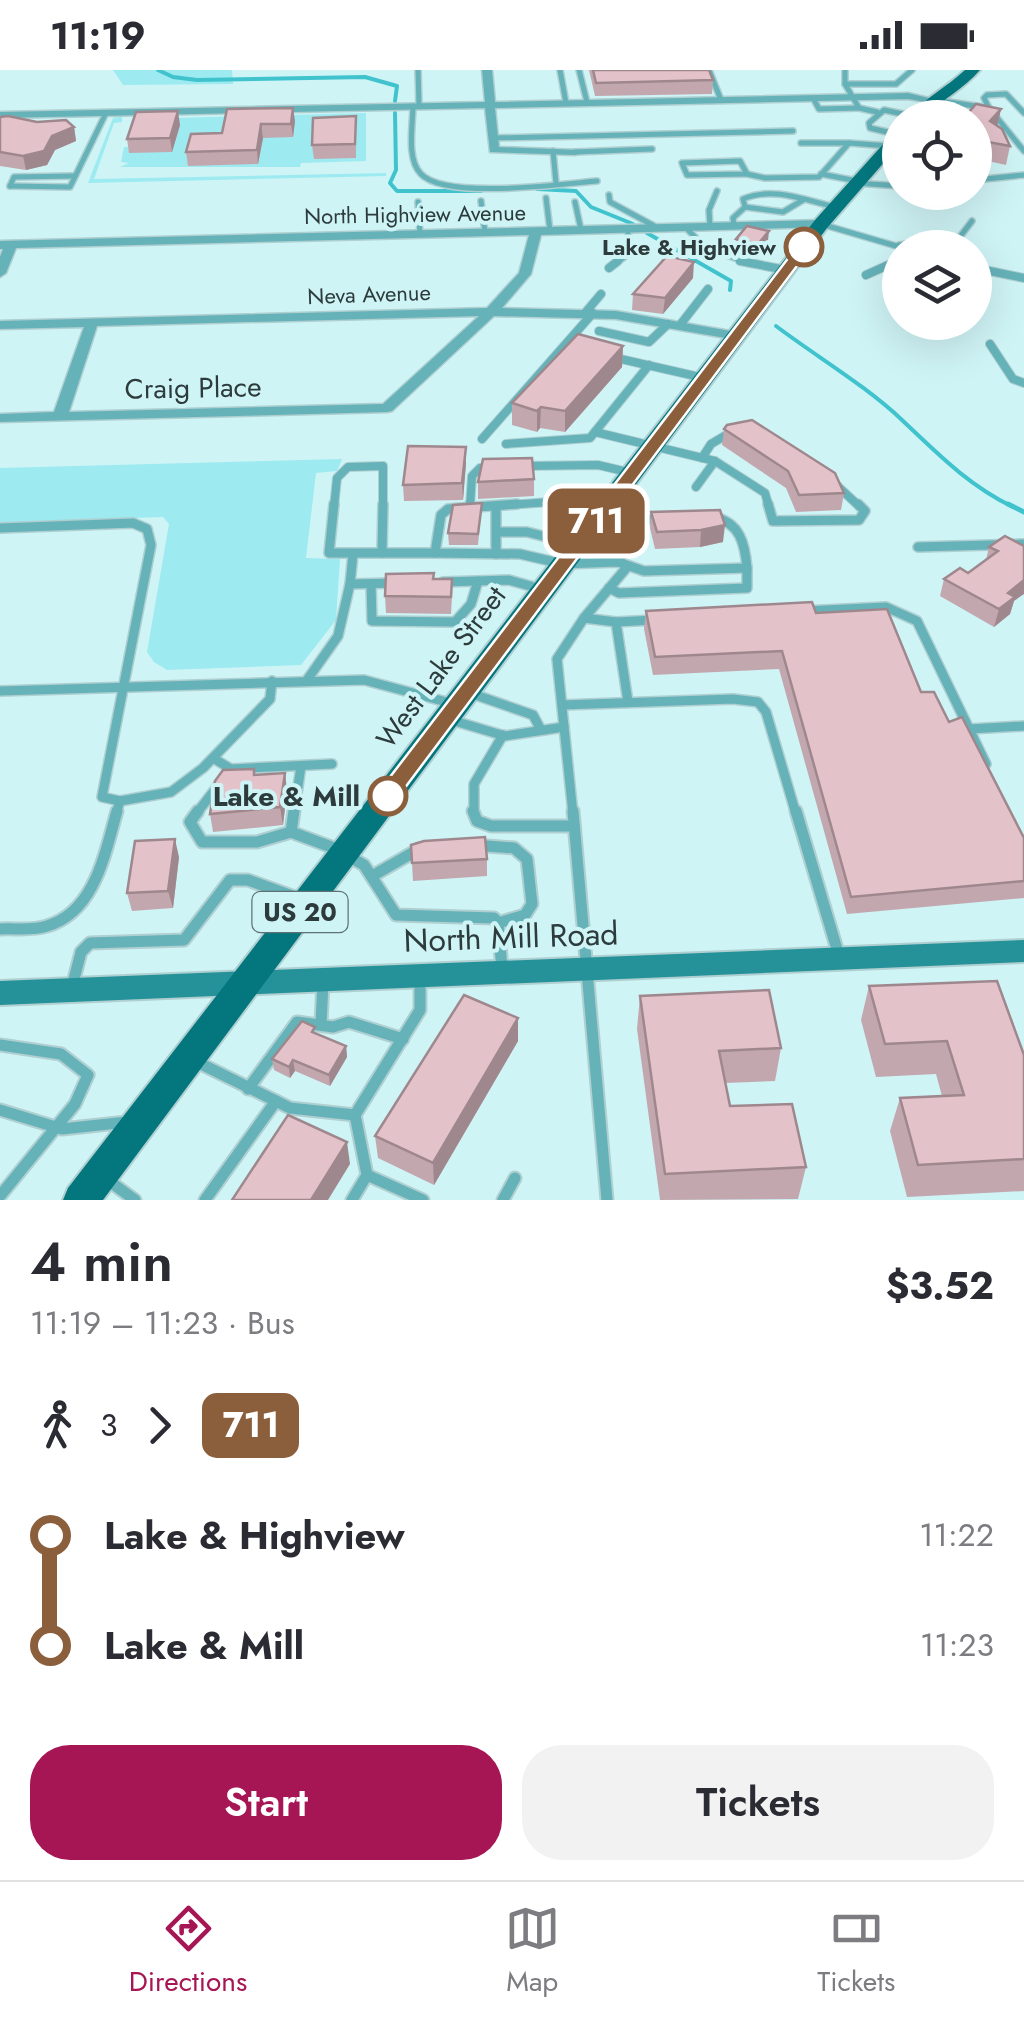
<!DOCTYPE html>
<html lang="en">
<head>
<meta charset="utf-8">
<style>
  :root { --surface:#fff; --page:#f2f2f3; --text:#2b2b33; --muted:#7c7c81; --line:#e1e1e2; --accent:#a71654 }
  body { margin:0; font-family:Jost,sans-serif; background:var(--page); color:var(--text); height:100vh; display:flex; flex-direction:column; font-size:38px; white-space:nowrap }
  * { box-sizing:border-box; margin:0 }
  p { font-size:32px; color:var(--muted) }
  .icon { flex:none; width:55px; height:55px; fill:none; stroke:currentColor; stroke-width:2; stroke-linecap:round; stroke-linejoin:round }
  .map { position:relative; height:1130px; overflow:hidden }
  .panel { display:flex; flex-direction:column; background:var(--surface); flex:1 }
  .panel>* { flex:none }
  .badge { padding:0 20px; border-radius:15px; font-size:35px; line-height:65px }
  .tools { position:absolute; left:882px; top:30px; display:grid; gap:20px }
  .tools a { display:grid; place-items:center; width:110px; height:110px; border-radius:50%; background:var(--surface); box-shadow:0 10px 40px #0002; font-size:50px }
  .map>.badge { position:absolute; translate:-50% -50%; box-shadow:0 0 0 5px #fff }
  .legs { display:flex; align-items:center; gap:15px; height:110px; padding:0 30px; font-size:32px }
  .legs p { margin-inline-start:auto }
  .head { display:flex; align-items:center; justify-content:space-between; height:170px; padding:0 30px }
  h1 { font-size:55px; font-weight:600; line-height:75px }
  .button { display:flex; gap:20px; margin-top:auto; padding:20px 30px }
  .button a { flex:1; height:115px; border-radius:40px; background:var(--accent); color:#fff; font-size:40px; font-weight:600; line-height:115px; text-align:center }
  .button a+a { background:var(--page); color:var(--text) }
  ul { padding:0 30px; list-style:none }
  li { display:flex; align-items:center; gap:35px; height:110px; font-size:38px }
  li i { display:grid; place-items:center; width:15px; height:100%; margin:0 12px; background:currentColor }
  li i::after { content:''; width:25px; height:25px; margin:-12px; border:8px solid; border-radius:50%; background:var(--surface) }
  li p { margin-inline-start:auto }
  li:first-child i { background:linear-gradient(#0000 50%,currentColor 0) }
  li:last-child i { background:linear-gradient(currentColor 50%,#0000 0) }
  .status { display:flex; justify-content:space-between; align-items:center; height:70px; padding:0 50px; background:var(--surface); direction:ltr }
  .status svg { height:28px; fill:currentColor }
  .menu { display:flex; justify-content:space-around; align-items:center; height:140px; border-top:2px solid var(--line); background:var(--surface); font-size:28px; color:var(--muted) }
  .menu a { display:grid; justify-items:center; gap:5px }
  .menu .on { color:var(--accent) }
  .map>svg:first-child { display:block }
  .green { fill:#9deaf0 }
  .lines { fill:none; stroke-linecap:round; stroke-linejoin:round }
  .stream-far1 { stroke:#40c3cd; stroke-width:4 }
  .stream { stroke:#40c3cd; stroke-width:5 }
  .lane-far3-casing { stroke:#afcfd1; stroke-width:8 }
  .lane-far2-casing { stroke:#afcfd1; stroke-width:10 }
  .lane-far1-casing { stroke:#afcfd1; stroke-width:12 }
  .lane-casing { stroke:#afcfd1; stroke-width:15 }
  .street-casing { stroke:#afcfd1; stroke-width:3 }
  .secondary-casing { stroke:#afcfd1; stroke-width:4 }
  .primary-casing { stroke:#afcfd1; stroke-width:4 }
  .lane-far3 { stroke:#65b2b9; stroke-width:5 }
  .lane-far2 { stroke:#65b2b9; stroke-width:8 }
  .lane-far1 { stroke:#65b2b9; stroke-width:9 }
  .lane { stroke:#65b2b9; stroke-width:11 }
  .street { fill:#65b2b9; fill-rule:evenodd }
  .secondary { fill:#259299; fill-rule:evenodd }
  .primary { fill:#04777e; fill-rule:evenodd }
  .wall { fill:#c3a7ae }
  .shaded-wall { fill:#9f888d }
  .building { fill:#e3c2ca; stroke:#9f888d; stroke-width:2.5 }
  .line-1 { fill:#8b5e3c; stroke:#fff; stroke-width:2.5 }
  .stop-1-dot { fill:#fff; stroke:#8b5e3c; stroke-width:5 }
  .labels { text-anchor:middle; dominant-baseline:central; stroke-width:8; stroke-linejoin:round; paint-order:stroke }
  .far-street-label { font-size:22px; fill:#2d3b3c; stroke:#cff4f6 }
  .far-stop-label { font-size:22px; font-weight:bold; fill:#2d3b3c; stroke:#cff4f6; text-anchor:end }
  .shield { fill:#cff4f6; stroke:#5e7274; stroke-width:2.5 }
  .shield-label { font-size:25px; font-weight:bold; fill:#2d3b3c }
  .street-label { font-size:28px; fill:#2d3b3c; stroke:#cff4f6 }
  .stop-label { font-size:28px; font-weight:bold; fill:#2d3b3c; stroke:#cff4f6; text-anchor:end }
  .near-street-label { font-size:32px; fill:#2d3b3c; stroke:#cff4f6 }
</style>
</head>
<body>
<div class="status"><b>11:19</b><svg viewBox="0 0 49 12"><path d="M0 12V9h3v3zM5 12V6h3v6zM10 12V3h3v9zM15 12V0h3v12zM26 1h20v11H26zM47 4h2v5h-2z"/></svg></div>
<div class="map">
<svg width="1024" height="1130" viewBox="0 0 1024 1130">
  <rect width="100%" height="100%" fill="#cff4f6"/>
  <g class="green">
    <path d="M113,0H232L233,14L123,15Z"/>
    <path d="M366,43V91L301,93L300,97H120L129,93L121,92L124,77H132L134,49Z"/>
    <path d="M122,46V52L114,53L94,109L386,103V106L88,113L113,48Z"/>
    <path d="M342,389L337,401L316,403L306,488L340,489L336,550L301,595L167,600L154,592L147,582L169,454L163,447L0,453V398Z"/>
  </g>
  <g class="lines">
    <g class="stream-far1">
      <path d="M158,0L173,7L197,10L365,7L397,16L395,31"/>
      <path d="M395,43L396,100L390,113L397,121H481"/>
      <path d="M537,119L576,121L591,137L633,154"/>
      <path d="M647,163L731,211L730,220"/>
      <path d="M776,256C817,287 865,315 902,350C938,384 968,415 1013,437"/>
    </g>
    <path class="stream" d="M1008,434L1024,442"/>
    <g class="lane-far3-casing">
      <g id="lane-far3">
        <path d="M418,0L419,36"/>
        <path d="M560,0L566,33"/>
        <path d="M579,0L587,32"/>
        <path d="M709,0L721,30"/>
        <path d="M845,0V14L859,38L877,42"/>
        <path d="M845,14H896L912,0"/>
        <path d="M813,28L819,39L859,38"/>
        <path d="M935,30L989,38L1024,81"/>
        <path d="M413,36C413,55 406,89 421,104C445,130 562,114 597,111"/>
        <path d="M989,38L984,28L987,25L1006,24L1024,43"/>
        <path d="M900,65L870,58L869,53L884,40L917,47"/>
        <path d="M493,68L793,61"/>
        <path d="M801,73H849"/>
        <path d="M553,81L556,113"/>
        <path d="M575,82L652,79"/>
        <path d="M740,91L747,104L687,105L682,93Z"/>
        <path d="M747,104L765,108L819,107L849,73L889,76"/>
        <path d="M821,104L857,111"/>
        <path d="M975,110L1024,105"/>
        <path d="M855,113L900,116"/>
        <path d="M10,116L70,117L106,43"/>
        <path d="M10,116L14,107L74,106"/>
        <path d="M609,125L610,132L658,158"/>
        <path d="M546,128L550,161"/>
        <path d="M481,131L485,162"/>
        <path d="M418,132L420,164"/>
        <path d="M575,132L581,160"/>
        <path d="M745,137L783,142L803,130"/>
        <path d="M821,154L903,178"/>
        <path d="M734,156L733,148L745,137L743,129C773,116 805,130 835,137"/>
        <path d="M685,157L705,177L751,194"/>
        <path d="M710,157L709,140L717,121"/>
        <path d="M899,175L959,168L972,151"/>
        <path d="M615,194L632,181L627,159"/>
        <path d="M892,194L900,190"/>
      </g>
    </g>
    <g class="lane-far2-casing">
      <g id="lane-far2">
        <path d="M740,191L786,200"/>
        <path d="M609,198L618,191"/>
        <path d="M975,198L1024,208"/>
        <path d="M866,205L897,191"/>
        <path d="M585,243L601,224"/>
        <path d="M680,255L708,219"/>
        <path d="M599,261L649,272L668,254"/>
        <path d="M990,274L1013,309L1024,313"/>
        <path d="M612,287L704,308"/>
        <path d="M595,362L715,391L765,423L769,437"/>
        <path d="M482,369L593,243"/>
        <path d="M506,374L590,368L649,295"/>
        <path d="M702,388L711,374L733,361"/>
        <path d="M524,396L598,395L632,403"/>
        <path d="M832,411L860,437"/>
        <path d="M696,417L715,391"/>
        <path d="M334,437L337,408L348,397L383,396V437"/>
        <path d="M470,437L472,406L480,398H488"/>
        <path d="M481,437L564,431L584,437"/>
      </g>
    </g>
    <g class="lane-far1-casing">
      <g id="lane-far1">
        <path d="M334,434L329,483H382L383,434"/>
        <path d="M517,434L448,439L441,445L435,483L520,484L563,494L618,492L644,501L747,498C745,474 740,452 713,447"/>
        <path d="M576,434L603,442"/>
        <path d="M768,434L773,451L859,450L865,441L858,434"/>
        <path d="M470,439V434"/>
        <path d="M496,439V484"/>
        <path d="M598,452L663,449"/>
        <path d="M0,458L133,453L147,459L151,475L102,727L120,731L116,744"/>
        <path d="M497,462H527L578,475"/>
        <path d="M918,477L1024,474"/>
        <path d="M382,483H435"/>
        <path d="M618,492L644,450"/>
        <path d="M628,496L584,548L616,552L628,632"/>
        <path d="M443,512L509,510L541,519"/>
        <path d="M350,514L353,484"/>
        <path d="M371,514L372,551L455,552L471,534L478,511"/>
        <path d="M609,518L619,523L747,518V498"/>
        <path d="M805,541L886,537L917,551L986,694"/>
        <path d="M616,552L654,550"/>
        <path d="M307,610L338,566L350,514L397,513"/>
        <path d="M0,621L364,610L454,634"/>
        <path d="M470,623L533,645L540,658"/>
        <path d="M562,635L733,629L758,632L766,642L796,744"/>
        <path d="M451,650L505,666L564,657"/>
        <path d="M969,659L1024,656"/>
        <path d="M213,688L231,699L332,694"/>
        <path d="M120,731L171,722L203,698L270,629L272,611"/>
        <path d="M196,744L231,699"/>
        <path d="M294,744L301,696"/>
        <path d="M474,744V714L503,665"/>
        <path d="M573,744L557,589L584,548"/>
      </g>
    </g>
    <g class="lane-casing">
      <g id="lane">
        <path d="M198,741L190,752L202,772H257L291,762"/>
        <path d="M294,741L291,762L334,778L364,795L396,845L494,848L498,853L502,899"/>
        <path d="M473,741L477,751L491,756H574"/>
        <path d="M573,741L607,1130"/>
        <path d="M796,741L839,886"/>
        <path d="M474,775L514,778L527,789L532,834L525,845L498,853"/>
        <path d="M374,805L419,779"/>
        <path d="M0,859C15,858 32,861 47,856C95,842 105,783 117,741"/>
        <path d="M72,917L81,882L90,873L184,870L230,810H248L303,830"/>
        <path d="M321,954L323,912"/>
        <path d="M0,975L61,984L88,1005L75,1034L0,1126"/>
        <path d="M197,992L290,1038L355,1045L420,940V909"/>
        <path d="M248,1019L297,952L333,957L349,952L403,969"/>
        <path d="M0,1040L62,1059L127,1052"/>
        <path d="M367,1105L423,1130"/>
        <path d="M105,1108L135,1130"/>
        <path d="M205,1130L276,1031"/>
        <path d="M352,1130L367,1105L355,1045"/>
        <path d="M503,1130L515,1108"/>
      </g>
    </g>
    <g class="street-casing">
      <g id="street">
        <path d="M482,0H492L495,32L908,23L937,30L932,33L908,29L495,38L499,77L579,80V84L575,85L490,82L485,38L0,48V42L485,32Z"/>
        <path d="M821,150L825,151V157L541,165L531,204L502,238L616,241L742,263L744,266L737,270L616,249L494,246L392,341L387,342L0,352V344L54,342L84,257L0,259V251L487,238L519,203L529,165L16,178L6,203L0,207V187L3,179H0V171ZM479,246L383,334L69,342L97,256Z"/>
      </g>
    </g>
    <g class="secondary-casing">
      <path id="secondary" d="M1024,870V892L0,935V911Z"/>
    </g>
    <g class="primary-casing">
      <g id="primary">
        <path d="M965,0H980C963,20 941,29 925,48H909C925,27 946,18 965,0Z"/>
        <path d="M900,59V74L827,158L103,1130H63L68,1118L815,150L895,61Z"/>
      </g>
    </g>
    <use href="#lane-far3" class="lane-far3"/>
    <use href="#lane-far2" class="lane-far2"/>
    <use href="#lane-far1" class="lane-far1"/>
    <use href="#lane" class="lane"/>
    <use href="#street" class="street"/>
    <use href="#secondary" class="secondary"/>
    <use href="#primary" class="primary"/>
  </g>
  <g class="wall">
    <path d="M589,0H709L713,10L712,24L595,26Z"/>
    <path d="M227,39L295,51L293,67L263,68L258,94L188,96L186,82L222,63Z"/>
    <path d="M1001,39L997,56L1010,76L1006,95L979,89L968,43Z"/>
    <path d="M356,46V88L314,89L312,75Z"/>
    <path d="M0,47L74,57L76,71L55,80L47,95L26,100L0,96Z"/>
    <path d="M180,55L172,82L129,83L127,69Z"/>
    <path d="M736,169L768,171L757,184L735,179Z"/>
    <path d="M693,208L663,244L632,240L633,224Z"/>
    <path d="M623,276L622,297L565,362L540,358L537,362L512,355V333Z"/>
    <path d="M724,359L844,423L841,440L796,442L786,418L722,375Z"/>
    <path d="M466,377V393L463,430L404,431L403,415Z"/>
    <path d="M534,409V426L478,429V412Z"/>
    <path d="M482,433L478,475H449L448,463Z"/>
    <path d="M720,440L723,472L700,477L655,479L650,458L651,442Z"/>
    <path d="M1005,466L1014,531L1010,544L994,557L940,526L944,509L968,503L986,490L989,477Z"/>
    <path d="M434,509L452,526L451,544L386,543L385,526Z"/>
    <path d="M646,541L816,543L921,622L949,652L1024,768V828L847,844L779,599L653,605L644,559Z"/>
    <path d="M254,699L255,704L285,703L287,721L283,755L213,762L210,744Z"/>
    <path d="M411,775L487,789V806L413,811Z"/>
    <path d="M179,787L173,838L132,841L127,823Z"/>
    <path d="M869,916L1024,985V1121L907,1127L890,1061L900,1028L942,1026L936,1004L876,1007L861,950Z"/>
    <path d="M640,926L781,978L775,1011L725,1013L730,1036L806,1097L798,1129L660,1130L637,959Z"/>
    <path d="M518,948V971L434,1115L378,1088L375,1066Z"/>
    <path d="M316,964L346,976L347,987L330,1016L295,1001L290,1008L274,1000L272,989Z"/>
  </g>
  <g class="shaded-wall">
    <path d="M293,38L295,51L293,67L291,54Z"/>
    <path d="M1001,39L997,57L990,51Z"/>
    <path d="M178,41L180,55L172,82L170,68Z"/>
    <path d="M261,54L263,68L258,94L257,80Z"/>
    <path d="M74,57L76,71L55,80L47,95L26,100L23,86L52,66Z"/>
    <path d="M983,71L979,89L975,93V79Z"/>
    <path d="M769,161L768,171L757,184L758,174Z"/>
    <path d="M694,192L693,208L663,244L665,228Z"/>
    <path d="M623,276L622,297L565,362V341Z"/>
    <path d="M541,337L540,358L537,362V341Z"/>
    <path d="M466,377V393L463,430L462,413Z"/>
    <path d="M725,455L723,472L700,477L701,460Z"/>
    <path d="M1024,510V524L1014,531L1010,544L994,557L999,539L1008,523Z"/>
    <path d="M285,703L287,721L283,755L280,737Z"/>
    <path d="M175,769L179,787L173,838L168,821Z"/>
    <path d="M518,948V971L434,1115L433,1093Z"/>
    <path d="M346,976L347,987L330,1016L329,1005Z"/>
    <path d="M293,990L295,1001L290,1008L289,997Z"/>
    <path d="M347,1072L350,1094L328,1130H311Z"/>
  </g>
  <g class="building">
    <path d="M593,0H709L713,10L596,13Z"/>
    <path d="M976,34L1001,39L990,51L1002,59L1010,76L983,71L975,79V48H938L947,38L968,43Z"/>
    <path d="M293,38L291,54H261L257,80L186,82L191,64L222,63L227,39Z"/>
    <path d="M178,41L170,68L127,69L136,42Z"/>
    <path d="M8,46L37,52L66,50L74,57L52,66L44,81L23,86L0,82V47Z"/>
    <path d="M356,46L355,74L312,75L313,48Z"/>
    <path d="M747,156L769,161L758,174L736,169Z"/>
    <path d="M667,186L694,192L665,228L633,224Z"/>
    <path d="M578,264L623,276L565,341L541,337L537,341L512,333Z"/>
    <path d="M752,350L835,403L844,423L799,425L788,401L724,359L727,355Z"/>
    <path d="M408,376L466,377L462,413L403,415Z"/>
    <path d="M532,388L534,409L478,412L483,389Z"/>
    <path d="M482,433L478,464L448,463L453,435Z"/>
    <path d="M720,440L725,455L701,460L657,462L651,442Z"/>
    <path d="M1005,466L1024,476V510L1008,523L1015,527L999,539L944,509L960,498L968,503L998,481L989,477Z"/>
    <path d="M434,503L433,509H452L451,527L385,526L386,504Z"/>
    <path d="M812,532L816,543L887,539L921,622H934L949,652L962,647L1024,768V811L851,827L782,581L655,587L646,541Z"/>
    <path d="M254,699V705L285,703L280,737L210,744L215,711L223,700Z"/>
    <path d="M485,767L487,789L412,793L411,775L424,771Z"/>
    <path d="M175,769L168,821L127,823L135,771Z"/>
    <path d="M997,911L1024,985V1089L918,1095L900,1028L964,1025L947,971L885,974L869,916Z"/>
    <path d="M769,920L781,978L719,981L730,1036L792,1034L806,1097L665,1104L640,926Z"/>
    <path d="M464,925L518,948L433,1093L375,1066Z"/>
    <path d="M302,951L315,957L312,962L346,976L329,1005L293,990L289,997L272,989Z"/>
    <path d="M288,1045L347,1072L311,1130H232Z"/>
  </g>
  <path class="line-1" d="M804,173L811,177L809,180L395,731H380L377,726L380,720L799,174Z"/>
  <g class="stop-1-dot">
    <circle cx="804" cy="177" r="18"/>
    <circle cx="388" cy="726" r="18"/>
  </g>
  <g class="labels">
    <g class="far-street-label">
      <text transform="translate(415 144) rotate(-1)">North Highview Avenue</text>
      <text transform="translate(369 224) rotate(-2)">Neva Avenue</text>
    </g>
    <g class="far-stop-label">
      <text x="776" y="177">Lake &amp; Highview</text>
    </g>
    <rect class="shield" x="252.5" y="822" width="95" height="40" rx="8"/>
    <g class="shield-label">
      <text x="300" y="842">US 20</text>
    </g>
    <g class="street-label">
      <text transform="translate(193 318) rotate(-1)">Craig Place</text>
      <text transform="translate(441 597) rotate(-53)">West Lake Street</text>
    </g>
    <g class="stop-label">
      <text x="360" y="726">Lake &amp; Mill</text>
    </g>
    <g class="near-street-label">
      <text transform="translate(511 867) rotate(-2)">North Mill Road</text>
    </g>
  </g>
</svg>
<div class="tools">
<a><svg class="icon" aria-label="locate" viewBox="0 0 24 24"><circle cx="12" cy="12" r="6"/><path d="M12 2v4M12 18v4M2 12h4M18 12h4"/></svg></a>
<a><svg class="icon" aria-label="layers" viewBox="0 0 24 24"><path d="M12 4l9 5-9 5-9-5zM3 14l9 5 9-5"/></svg></a>
</div>
<b class="badge" style="left:596px;top:451px;background:#8b5e3c;color:#fff">711</b>
</div>
<section class="panel">
<div class="head"><div><h1>4 min</h1><p>11:19 – 11:23 · Bus</p></div><b>$3.52</b></div>
<div class="legs"><svg class="icon" aria-label="walk" viewBox="0 0 24 24"><circle cx="13" cy="4" r="2"/><path d="M13 8l-2 6 4 7M11 14l-3 7M7 12l3-4h3l4 4"/></svg>3<svg class="icon" aria-label="forward" viewBox="0 0 24 24"><path d="M9 5l7 7-7 7"/></svg><b class="badge" style="background:#8b5e3c;color:#fff">711</b></div>
<ul>
<li><i style="color:#8b5e3c"></i><b>Lake &amp; Highview</b><p>11:22</p></li>
<li><i style="color:#8b5e3c"></i><b>Lake &amp; Mill</b><p>11:23</p></li>
</ul>
<div class="button"><a>Start</a><a>Tickets</a></div>
</section>
<nav class="menu">
<a class="on"><svg class="icon" aria-label="directions" viewBox="0 0 24 24"><path d="M12 3l9 9-9 9-9-9zM9 14v-3h6M13 9l2 2-2 2"/></svg>Directions</a>
<a><svg class="icon" aria-label="map" viewBox="0 0 24 24"><path d="M3 6l6-2 6 2 6-2v14l-6 2-6-2-6 2zM9 4v14M15 6v14"/></svg>Map</a>
<a><svg class="icon" aria-label="tickets" viewBox="0 0 24 24"><path d="M3 7h18v10H3zM15 7v10"/></svg>Tickets</a>
</nav>
</body>
</html>
